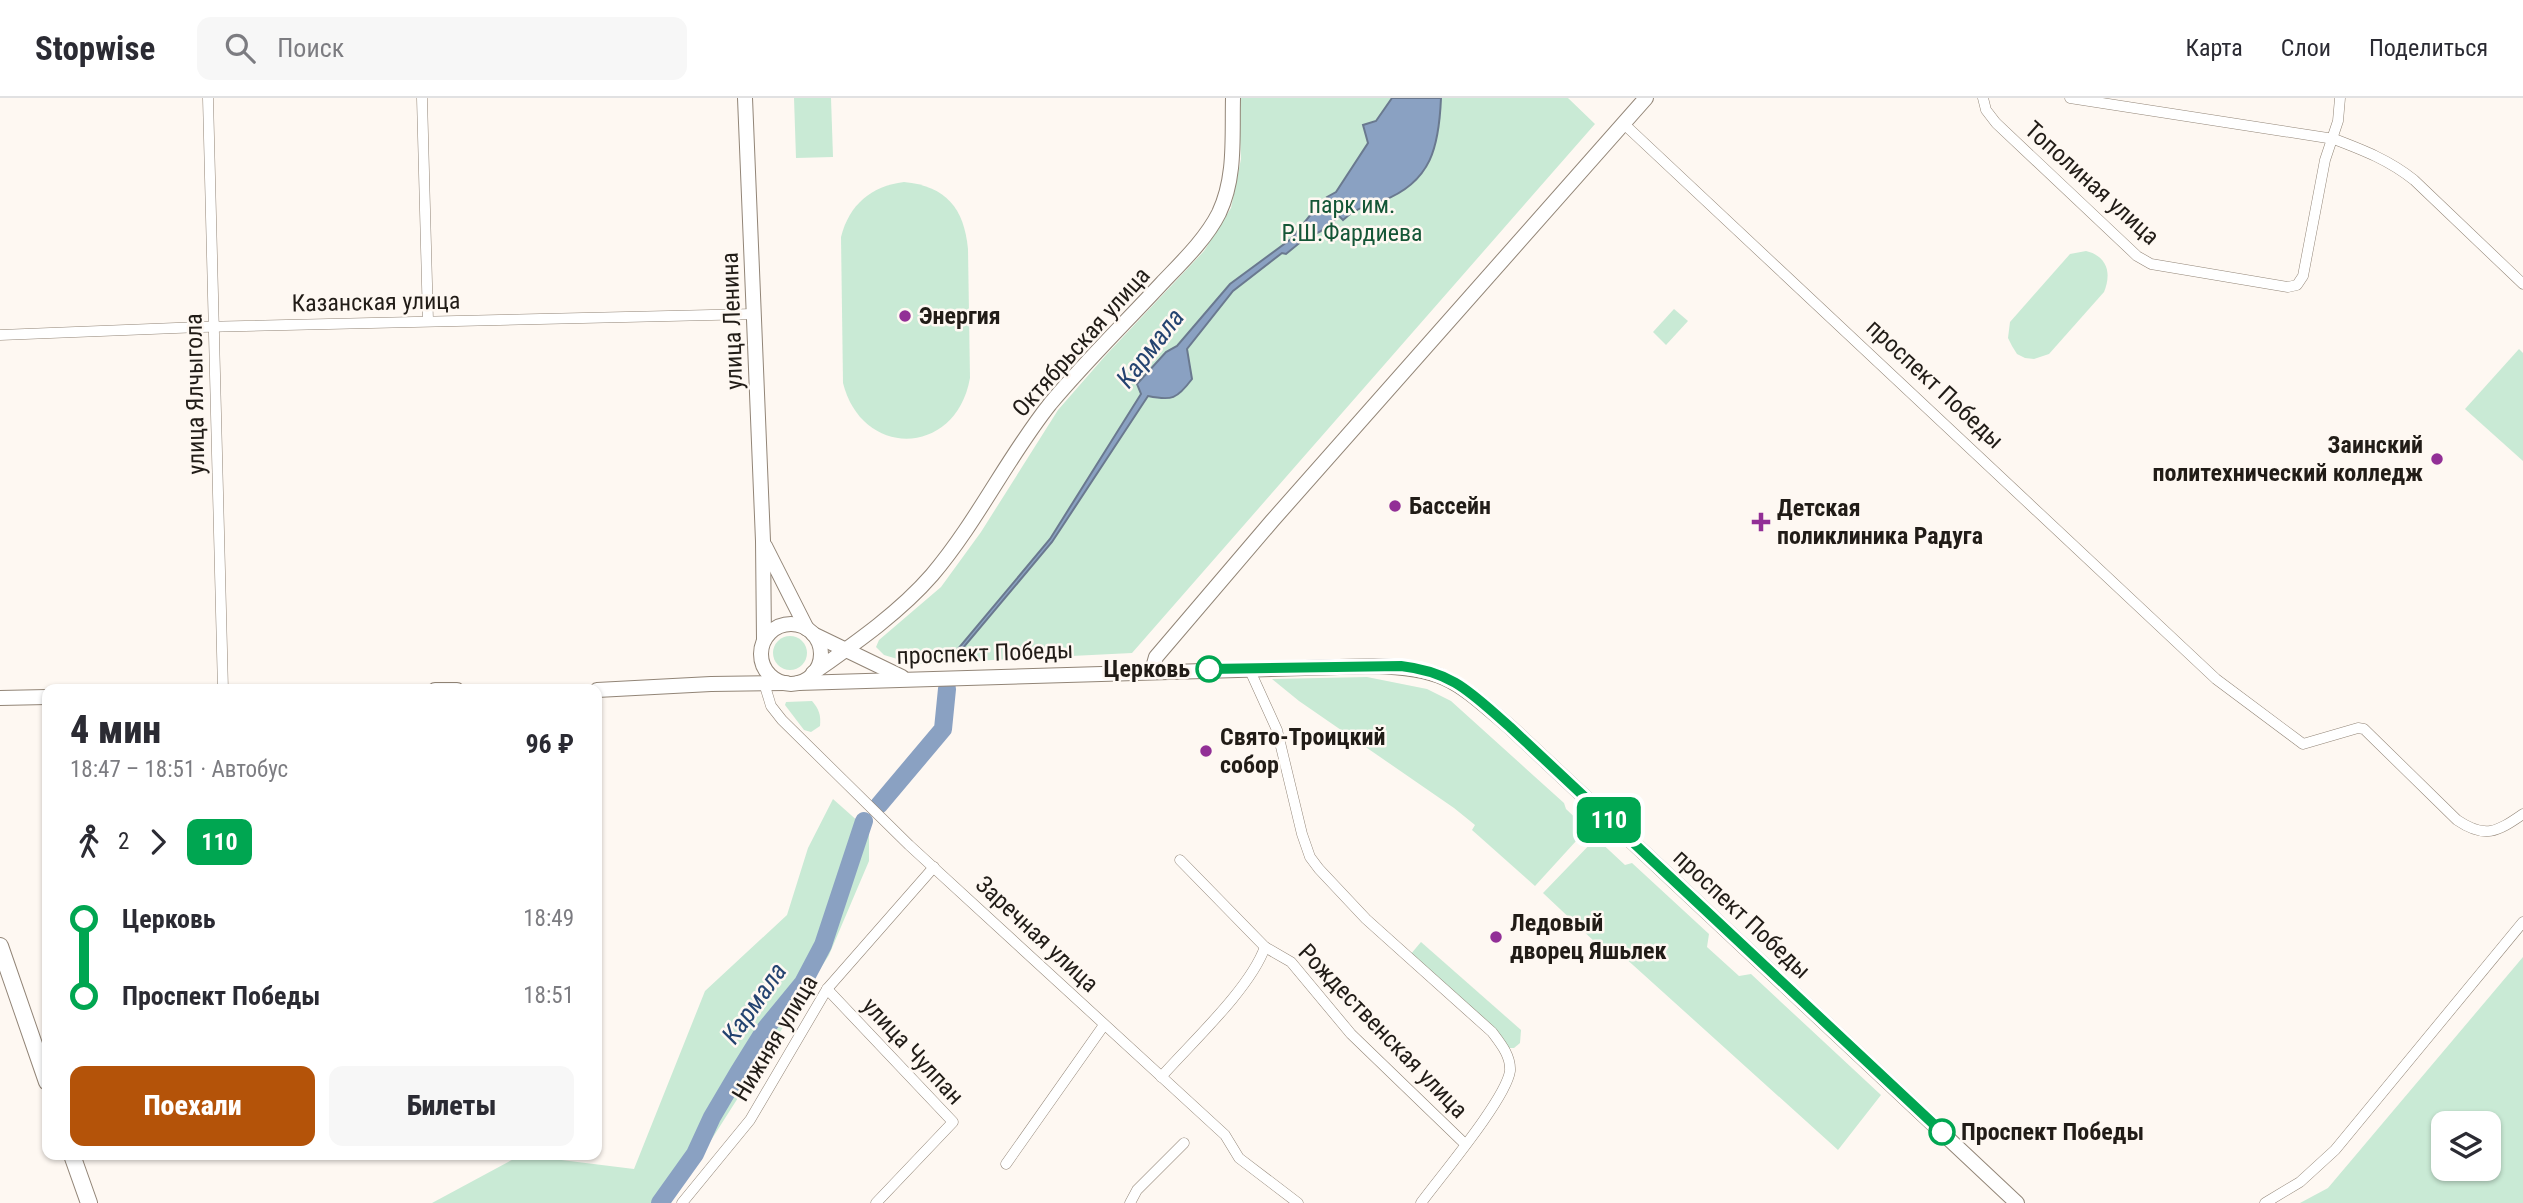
<!DOCTYPE html>
<html lang="ru">
<head>
<meta charset="utf-8">
<style>
  :root { --surface:#fff; --page:#f7f7f7; --text:#2b2b33; --muted:#7c7c81; --line:#e1e1e2; --accent:#b45309 }
  body { margin:0; font-family:"Roboto Condensed",sans-serif; background:var(--page); color:var(--text); height:100vh; display:flex; flex-direction:column; font-size:26px; white-space:nowrap }
  * { box-sizing:border-box; margin:0 }
  p { font-size:23px; color:var(--muted) }
  .icon { flex:none; width:38px; height:38px; fill:none; stroke:currentColor; stroke-width:2; stroke-linecap:round; stroke-linejoin:round }
  .map { position:relative; flex:1; overflow:hidden }
  .drawer { position:absolute; left:42px; top:586px; width:560px; height:476px; display:flex; flex-direction:column; background:var(--surface); border-radius:14px; box-shadow:0 2px 5px #0004 }
  .drawer>* { flex:none }
  .badge { padding:0 14px; border-radius:10px; font-size:24px; line-height:46px }
  .tools { position:absolute; left:2431px; top:1013px; display:grid; gap:14px }
  .tools a { display:grid; place-items:center; width:70px; height:70px; border-radius:14px; background:var(--surface); box-shadow:0 2px 5px #0004; font-size:35px }
  .map>.badge { position:absolute; translate:-50% -50%; box-shadow:0 0 0 4px #fff }
  .legs { display:flex; align-items:center; gap:10px; height:77px; padding:0 28px; font-size:23px }
  .legs p { margin-inline-start:auto }
  .headline { display:flex; align-items:center; justify-content:space-between; height:119px; padding:0 28px }
  h1 { font-size:38px; font-weight:800; line-height:52px }
  .button { display:flex; gap:14px; margin-top:auto; padding:14px 28px }
  .button a { flex:1; height:80px; border-radius:14px; background:var(--accent); color:#fff; font-size:28px; font-weight:800; line-height:80px; text-align:center }
  .button a+a { background:var(--page); color:var(--text) }
  ul { padding:0 28px; list-style:none }
  li { display:flex; align-items:center; gap:24px; height:77px; font-size:26px }
  li i { display:grid; place-items:center; width:10px; height:100%; margin:0 9px; background:currentColor }
  li i::after { content:''; width:18px; height:18px; margin:-9px; border:5px solid; border-radius:50%; background:var(--surface) }
  li p { margin-inline-start:auto }
  li:first-child i { background:linear-gradient(#0000 50%,currentColor 0) }
  li:last-child i { background:linear-gradient(currentColor 50%,#0000 0) }
  header { display:flex; align-items:center; gap:42px; box-sizing:border-box; height:98px; padding:0 35px; background:var(--surface); border-bottom:2px solid var(--line) }
  header strong { font-size:33px }
  nav { display:flex; gap:38px; margin-inline-start:auto; font-size:24px }
  .search { width:490px; height:63px; background:var(--page); display:flex; align-items:center; gap:18px; box-sizing:border-box; padding:0 24px; border-radius:14px; color:var(--muted); font-size:26px }
  .map>svg:first-child { display:block }
  .green { fill:#c9ead5; fill-rule:evenodd }
  .water { fill:#8aa1c2; stroke:#6a798f; stroke-width:2 }
  .lines { fill:none; stroke-linecap:round; stroke-linejoin:round }
  .river { stroke:#8aa1c2; stroke-width:18 }
  .street-casing { stroke:#928577; stroke-width:11 }
  .secondary-casing { stroke:#928577; stroke-width:16 }
  .primary-casing { stroke:#928577; stroke-width:18 }
  .street { stroke:#fff; stroke-width:10 }
  .secondary { stroke:#fff; stroke-width:14 }
  .primary { stroke:#fff; stroke-width:16 }
  .line-1-casing { stroke:#fff; stroke-width:16 }
  .line-1 { stroke:#00a651; stroke-width:10 }
  .poi-dot { fill:#922f96; stroke:#fef8f2; stroke-width:2.5 }
  .stop-1-dot { fill:#fff; stroke:#00a651; stroke-width:3.5 }
  .labels { text-anchor:middle; dominant-baseline:central; stroke-width:5; stroke-linejoin:round; paint-order:stroke }
  .street-label { font-size:24px; fill:#211c17; stroke:#fef8f2 }
  .park-label { font-size:24px; fill:#145636; stroke:#fef8f2 }
  .poi-label { font-size:24px; font-weight:bold; fill:#211c17; stroke:#fef8f2; text-anchor:start }
  .stop-label { font-size:24px; font-weight:bold; fill:#211c17; stroke:#fef8f2; text-anchor:end }
  .water-label { font-size:26px; font-style:italic; fill:#244370; stroke:#fef8f2 }
</style>
</head>
<body>
<header>
<strong>Stopwise</strong>
<div class="search"><svg class="icon" aria-label="search" viewBox="0 0 24 24"><circle cx="10" cy="10" r="6"/><path d="M15 15l6 6"/></svg>Поиск</div>
<nav><a>Карта</a><a>Слои</a><a>Поделиться</a></nav>
</header>
<div class="map">
<svg width="2523" height="1105" viewBox="0 0 2523 1105">
  <rect width="100%" height="100%" fill="#fef8f2"/>
  <g class="green">
    <path d="M794,0H831L833,59L796,60Z"/>
    <path d="M1238,0H1568L1595,26L1132,555L914,566L884,557L876,549L879,542L941,489L981,434L1058,312L1106,257L1204,153L1231,110L1241,61Z"/>
    <path d="M904,84C946,88 964,110 968,151L970,280C956,359 862,361 843,285L841,139C849,107 871,88 904,84Z"/>
    <path d="M2086,153C2107,158 2112,175 2104,194L2049,256L2034,261L2025,260L2017,256L2012,248L2008,240L2010,224L2070,156Z"/>
    <path d="M1674,211L1688,223L1666,247L1653,234Z"/>
    <path d="M2519,251L2523,255V363L2465,311Z"/>
    <circle cx="790" cy="555" r="17"/>
    <path d="M1367,579L1427,591L1451,603L1564,705L1566,711L1587,731L1535,788L1472,732L1475,727L1454,710L1299,603L1272,581Z"/>
    <path d="M812,603C819,611 821,617 820,628L811,634L804,632L785,607L786,604Z"/>
    <path d="M833,701L869,733V763L829,857L687,1080L668,1105H432L521,1057L634,1071L705,893L787,817L808,750Z"/>
    <path d="M1596,740L1625,767L1632,765L1709,836L1707,849L1739,878L1751,876L1881,997L1838,1052L1623,858L1612,860L1543,795Z"/>
    <path d="M1421,844L1521,932L1520,945L1514,950H1507L1410,857Z"/>
    <path d="M2523,859V1105H2300L2328,1090ZM2443,1026H2488V1071H2443Z"/>
  </g>
  <path class="water" d="M1392,0H1441C1439,48 1432,84 1382,103C1367,108 1355,110 1343,122L1339,118L1330,126L1331,128L1303,142L1286,156L1282,155L1233,193L1187,251L1192,281C1177,301 1172,303 1148,298L1052,444L952,563L947,564L1050,441L1141,296L1137,286L1166,254L1177,248L1230,186L1291,141L1316,110L1318,112L1329,102L1327,99L1336,94L1368,45L1363,27L1376,23Z"/>
  <g class="lines">
    <g class="river">
      <path d="M879,707L943,631L947,591"/>
      <path d="M660,1105L695,1056L712,1019L738,975L766,930L803,885L823,847L864,723"/>
    </g>
    <g class="street-casing">
      <g id="street">
        <path d="M208,0L223,592"/>
        <path d="M422,0L428,223"/>
        <path d="M1983,0L1986,12L1996,25L2137,158L2151,166L2288,189L2297,187L2303,178L2325,62L2338,23L2340,0"/>
        <path d="M2070,0L2334,41C2363,52 2389,62 2414,82L2523,186"/>
        <path d="M1624,26L2216,581L2303,646L2358,630L2364,631L2457,722C2485,741 2497,734 2523,716"/>
        <path d="M0,237L201,229L754,216"/>
        <path d="M1252,570V577L1277,632L1302,736L1310,759L1319,771L1366,821L1492,934C1501,946 1511,958 1510,973C1506,1001 1440,1079 1421,1105"/>
        <path d="M764,585L771,608L782,622L909,747L1225,1037L1239,1060L1298,1105"/>
        <path d="M1180,762L1265,849L1291,864L1351,936L1465,1046"/>
        <path d="M827,891L953,1024L876,1105"/>
        <path d="M1161,979C1191,945 1250,891 1265,849"/>
        <path d="M1006,1066L1104,927"/>
        <path d="M682,1105L750,1022L827,891L934,769"/>
        <path d="M1130,1105L1137,1092L1184,1045"/>
        <path d="M2265,1105L2300,1084L2335,1052L2523,824"/>
      </g>
    </g>
    <g class="secondary-casing">
      <g id="secondary">
        <path d="M745,0L763,443L764,542"/>
        <path d="M765,448L807,531"/>
        <circle cx="791" cy="556" r="30"/>
        <path d="M813,536L902,579"/>
        <path d="M1152,573L1156,559L1272,423L1646,0"/>
        <path d="M813,575C854,546 899,515 932,477C977,424 1007,360 1050,306C1085,264 1125,225 1162,185C1182,164 1206,141 1219,115C1236,79 1232,39 1233,0"/>
        <path d="M798,585L1374,568C1447,570 1457,584 1510,629L2017,1105"/>
        <path d="M435,592H457"/>
        <path d="M597,592L711,586L786,585"/>
        <path d="M0,600L47,599"/>
      </g>
    </g>
    <g class="primary-casing">
      <g id="primary">
        <path d="M0,848L47,984"/>
        <path d="M72,1057L89,1105"/>
      </g>
    </g>
    <use href="#street" class="street"/>
    <use href="#secondary" class="secondary"/>
    <use href="#primary" class="primary"/>
  </g>
  <g class="lines">
    <g class="line-1-casing">
      <path id="line-1" d="M1209,571L1401,568C1454,574 1472,596 1510,629L1942,1034"/>
    </g>
    <use href="#line-1" class="line-1"/>
  </g>
  <g class="poi-dot">
    <circle cx="905" cy="218" r="7"/>
    <circle cx="2437" cy="361" r="7"/>
    <circle cx="1395" cy="408" r="7"/>
    <path d="M1757.5 413.5h7v7h7v7h-7v7h-7v-7h-7v-7h7z"/>
    <circle cx="1206" cy="653" r="7"/>
    <circle cx="1496" cy="839" r="7"/>
  </g>
  <g class="stop-1-dot">
    <circle cx="1209" cy="571" r="12"/>
    <circle cx="1942" cy="1034" r="12"/>
  </g>
  <g class="labels">
    <g class="street-label">
      <text transform="translate(2092 85) rotate(42)">Тополиная улица</text>
      <text transform="translate(376 204) rotate(-1)">Казанская улица</text>
      <text transform="translate(732 223) rotate(-92)">улица Ленина</text>
      <text transform="translate(1081 244) rotate(-48)">Октябрьская улица</text>
      <text transform="translate(1935 286) rotate(43)">проспект Победы</text>
      <text transform="translate(195 296) rotate(-91)">улица Ялчыгола</text>
      <text transform="translate(985 555) rotate(-2)">проспект Победы</text>
      <text transform="translate(1742 816) rotate(43)">проспект Победы</text>
      <text transform="translate(1037 836) rotate(43)">Заречная улица</text>
      <text transform="translate(1383 933) rotate(46)">Рождественская улица</text>
      <text transform="translate(775 940) rotate(-59)">Нижняя улица</text>
      <text transform="translate(913 953) rotate(47)">улица Чулпан</text>
    </g>
    <g class="park-label">
      <text x="1352" y="107">парк им.<tspan x="1352" dy="28">Р.Ш.Фардиева</tspan></text>
    </g>
    <g class="poi-label">
      <text x="919" y="218">Энергия</text>
      <text x="2423" y="347" text-anchor="end">Заинский<tspan x="2423" dy="28">политехнический колледж</tspan></text>
      <text x="1409" y="408">Бассейн</text>
      <text x="1777" y="410">Детская<tspan x="1777" dy="28">поликлиника Радуга</tspan></text>
      <text x="1220" y="639">Свято-Троицкий<tspan x="1220" dy="28">собор</tspan></text>
      <text x="1510" y="825">Ледовый<tspan x="1510" dy="28">дворец Яшьлек</tspan></text>
    </g>
    <g class="stop-label">
      <text x="1190" y="571">Церковь</text>
      <text x="1961" y="1034" text-anchor="start">Проспект Победы</text>
    </g>
    <g class="water-label">
      <text transform="translate(1150 250) rotate(-52)">Кармала</text>
      <text transform="translate(754 905) rotate(-55)">Кармала</text>
    </g>
  </g>
</svg>
<div class="tools">
<a><svg class="icon" aria-label="layers" viewBox="0 0 24 24"><path d="M12 4l9 5-9 5-9-5zM3 14l9 5 9-5"/></svg></a>
</div>
<b class="badge" style="left:1609px;top:722px;background:#00a651;color:#fff">110</b>
<section class="drawer">
<div class="headline"><div><h1>4 мин</h1><p>18:47 – 18:51 · Автобус</p></div><b>96 ₽</b></div>
<div class="legs"><svg class="icon" aria-label="walk" viewBox="0 0 24 24"><circle cx="13" cy="4" r="2"/><path d="M13 8l-2 6 4 7M11 14l-3 7M7 12l3-4h3l4 4"/></svg>2<svg class="icon" aria-label="forward" viewBox="0 0 24 24"><path d="M9 5l7 7-7 7"/></svg><b class="badge" style="background:#00a651;color:#fff">110</b></div>
<ul>
<li><i style="color:#00a651"></i><b>Церковь</b><p>18:49</p></li>
<li><i style="color:#00a651"></i><b>Проспект Победы</b><p>18:51</p></li>
</ul>
<div class="button"><a>Поехали</a><a>Билеты</a></div>
</section>
</div>
</body>
</html>
